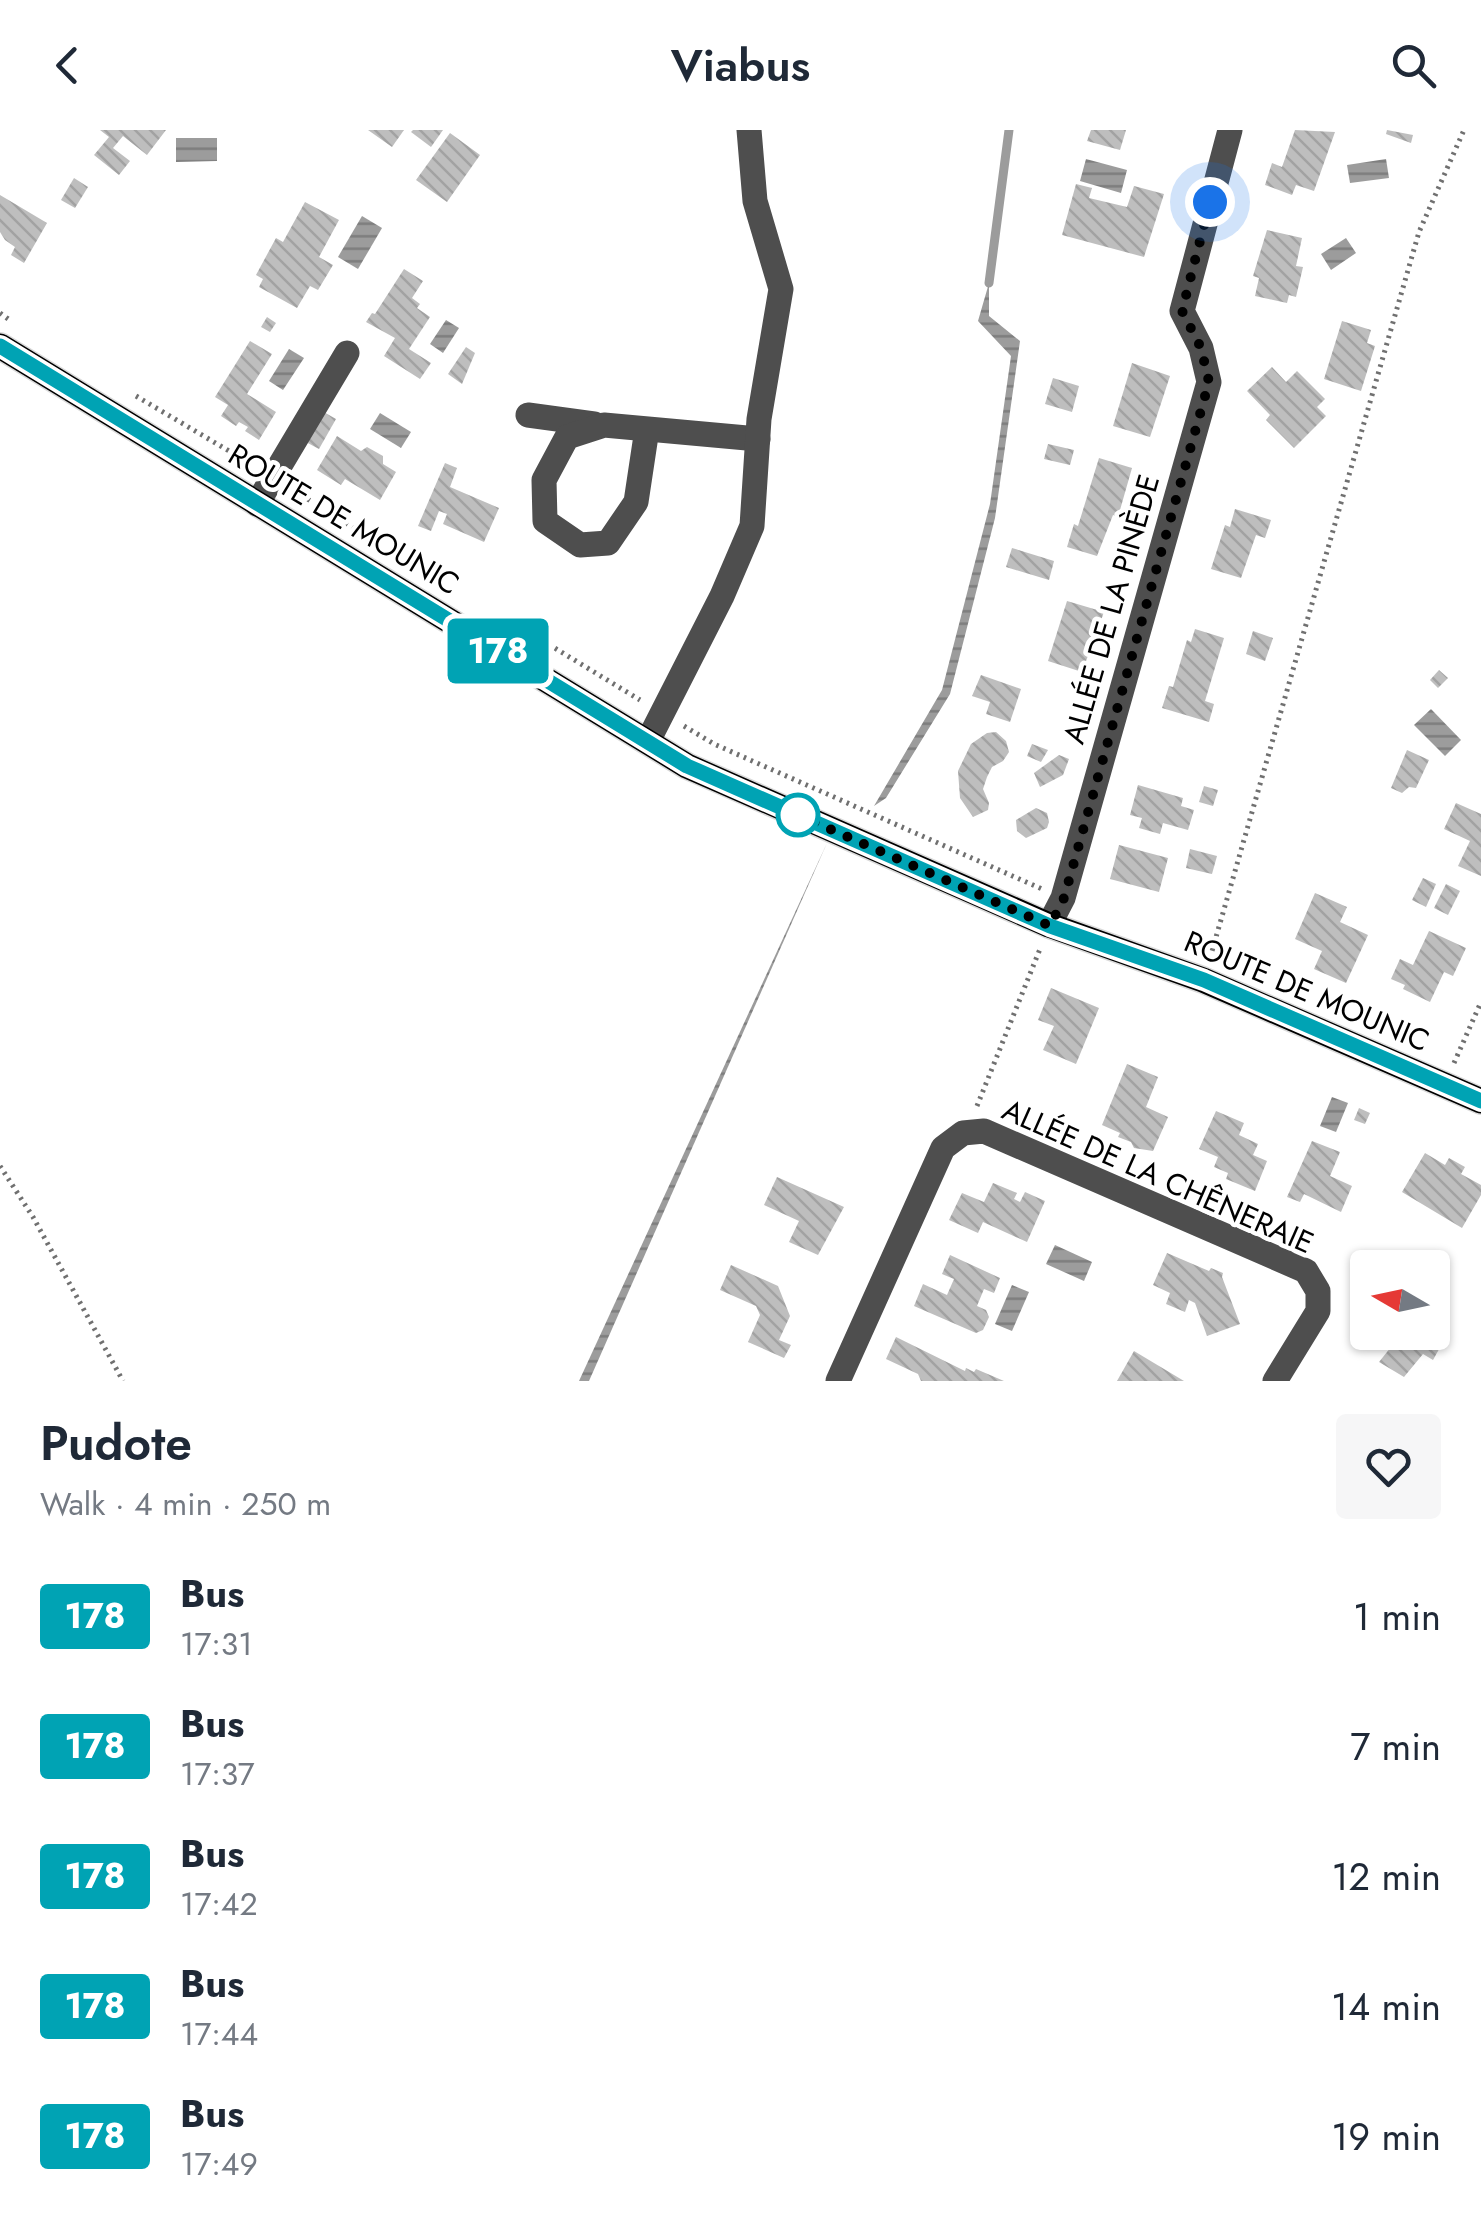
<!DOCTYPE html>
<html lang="en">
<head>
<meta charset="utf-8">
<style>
  :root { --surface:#fff; --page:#f6f6f7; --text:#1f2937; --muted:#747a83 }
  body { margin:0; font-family:Jost,sans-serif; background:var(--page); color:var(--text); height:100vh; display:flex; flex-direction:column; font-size:38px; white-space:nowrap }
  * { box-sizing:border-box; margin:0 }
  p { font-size:32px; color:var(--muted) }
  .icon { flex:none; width:55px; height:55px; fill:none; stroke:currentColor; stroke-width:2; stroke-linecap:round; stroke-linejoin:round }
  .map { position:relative; height:1251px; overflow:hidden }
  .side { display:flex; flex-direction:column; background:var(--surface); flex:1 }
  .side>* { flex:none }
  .badge { padding:0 20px; border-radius:8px; font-size:35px; line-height:65px }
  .needle { width:65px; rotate:279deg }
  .tools { position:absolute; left:1350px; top:1120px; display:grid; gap:20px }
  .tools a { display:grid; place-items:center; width:100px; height:100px; border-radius:10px; background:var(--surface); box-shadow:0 2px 8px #0004; font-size:50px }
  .you { position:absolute; width:50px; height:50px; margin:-25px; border:8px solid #fff; border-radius:50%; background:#1a73e8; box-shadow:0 0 0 15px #1a73e833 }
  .map>.badge { position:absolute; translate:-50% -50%; box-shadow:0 0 0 5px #fff }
  .round { display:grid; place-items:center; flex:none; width:105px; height:105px; border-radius:10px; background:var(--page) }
  .headline { display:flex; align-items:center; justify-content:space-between; height:170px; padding:0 40px }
  h1 { font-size:48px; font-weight:600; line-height:75px }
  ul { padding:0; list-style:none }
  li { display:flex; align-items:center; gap:30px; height:130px; padding:0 40px }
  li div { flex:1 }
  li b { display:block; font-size:38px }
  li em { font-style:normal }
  li .badge { min-width:110px; font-weight:700; text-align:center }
  header { display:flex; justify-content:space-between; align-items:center; height:130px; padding:0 40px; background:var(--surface); font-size:45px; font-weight:600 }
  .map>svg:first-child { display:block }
  .water { fill:url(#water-rules) }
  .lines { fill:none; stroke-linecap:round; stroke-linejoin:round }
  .stream { stroke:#9c9c9c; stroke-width:9 }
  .building { fill:url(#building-back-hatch) }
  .major-casing { stroke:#dbdbdb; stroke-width:28 }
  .path { stroke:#707070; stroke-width:5; stroke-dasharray:2.5 5; stroke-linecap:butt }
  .minor { stroke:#4e4e4e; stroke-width:25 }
  .major { stroke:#000; stroke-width:25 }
  .line-casing { stroke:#fff; stroke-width:22 }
  .line { stroke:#00a3b4; stroke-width:15 }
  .walk { stroke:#000; stroke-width:10; stroke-dasharray:0 18 }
  .stop-dot { fill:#fff; stroke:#00a3b4; stroke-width:5 }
  .labels { text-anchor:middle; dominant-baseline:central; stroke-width:9; stroke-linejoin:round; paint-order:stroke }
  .street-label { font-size:30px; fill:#000; stroke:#fff }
</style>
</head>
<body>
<header><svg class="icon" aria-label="back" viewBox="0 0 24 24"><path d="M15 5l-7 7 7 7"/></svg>Viabus<svg class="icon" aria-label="search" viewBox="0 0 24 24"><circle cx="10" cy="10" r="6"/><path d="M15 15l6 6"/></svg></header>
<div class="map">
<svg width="1481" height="1251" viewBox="0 0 1481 1251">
  <defs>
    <pattern id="water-rules" width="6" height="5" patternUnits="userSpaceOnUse" patternTransform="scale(2.5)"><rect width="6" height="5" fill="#9c9c9c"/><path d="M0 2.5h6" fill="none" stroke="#7d7d7d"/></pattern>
    <pattern id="building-back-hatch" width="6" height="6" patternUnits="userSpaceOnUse" patternTransform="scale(2.5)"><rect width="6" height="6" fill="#bebebe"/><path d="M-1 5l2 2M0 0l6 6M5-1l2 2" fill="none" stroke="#a2a2a2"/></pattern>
  </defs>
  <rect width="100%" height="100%" fill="#fff"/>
  <g class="water">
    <path d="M176,8H217V31L176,32Z"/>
    <path d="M1086,29L1127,40L1121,63L1080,51Z"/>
    <path d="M1386,29L1389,48L1350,53L1347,35Z"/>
    <path d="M362,86L382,98L358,139L338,127Z"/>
    <path d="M1346,108L1356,123L1331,140L1321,124Z"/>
    <path d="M989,153V186L1020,211L995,388L950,564L886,668L874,676L942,560L990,374L1011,226L978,191Z"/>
    <path d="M446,190L459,198L443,223L430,214Z"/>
    <path d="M289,219L304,228L283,260L269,251Z"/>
    <path d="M380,283L411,302L401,318L370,299Z"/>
    <path d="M1431,579L1461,610L1445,626L1414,595Z"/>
    <path d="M827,713L589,1251H579Z"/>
    <path d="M1332,967L1348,973L1336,1002L1320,996Z"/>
    <path d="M1055,1115L1092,1132L1084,1151L1046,1134Z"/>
    <path d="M1012,1155L1029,1162L1012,1201L995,1194Z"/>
  </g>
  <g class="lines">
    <path class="stream" d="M989,153L1009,0"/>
  </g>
  <g class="building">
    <path d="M100,0H166L147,25L123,6L113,18L130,31L119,45L94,25L109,7Z"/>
    <path d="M368,0H404L392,17Z"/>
    <path d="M413,0H443L431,17L411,2Z"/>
    <path d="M1091,0H1126L1120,20L1087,11Z"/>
    <path d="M1295,0L1335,2L1314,61L1296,55L1292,65L1265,55L1272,33L1282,37Z"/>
    <path d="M1387,0L1413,5L1411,13L1386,4Z"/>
    <path d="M450,3L480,25L447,72L416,50Z"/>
    <path d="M74,48L88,57L75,78L61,70Z"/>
    <path d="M1076,54L1092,58L1089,68L1127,77L1134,56L1164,64L1144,127L1062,105Z"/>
    <path d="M0,65L47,93L24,133L11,125L15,117L5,110L0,102Z"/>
    <path d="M305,72L339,90L319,127L333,135L318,160L310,156L297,178L259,157L263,149L256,145L276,108L283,112Z"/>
    <path d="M1267,100L1302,108L1296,136L1303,137L1296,167L1289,165L1287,173L1255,166L1259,148L1253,146Z"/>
    <path d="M404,139L423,151L412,168L420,174L417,178L430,187L409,219L431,233L420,249L384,226L395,208L366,192L372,183L375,184Z"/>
    <path d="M267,187L276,193L270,202L261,197Z"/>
    <path d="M1342,191L1371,200L1367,213L1375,216L1361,261L1324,249Z"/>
    <path d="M250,211L272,224L247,264L276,282L259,310L245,301L248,297L239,292L236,296L221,286L228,275L215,267Z"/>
    <path d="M466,217L475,223L462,254L448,244Z"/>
    <path d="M1132,233L1170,246L1150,307L1113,296Z"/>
    <path d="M1272,237L1286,252L1297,241L1325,269L1317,277L1326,286L1294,318L1266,290L1270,285L1247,261Z"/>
    <path d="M1053,248L1079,256L1072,282L1045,274Z"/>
    <path d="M322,281L336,289L319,319L304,311Z"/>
    <path d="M337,306L361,321L367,317L383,326V334L396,342L380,370L345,349L341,355L317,340Z"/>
    <path d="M1048,314L1074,320L1070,335L1044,329Z"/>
    <path d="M1099,328L1132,338L1118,387L1113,385L1097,426L1067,417L1074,394L1078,396Z"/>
    <path d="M445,333L457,338L450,357L499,378L484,412L443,394L447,384L439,381L431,401L418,396Z"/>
    <path d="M1235,379L1271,390L1265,408L1256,405L1241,448L1211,439L1225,395L1230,397Z"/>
    <path d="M1012,418L1054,431L1049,450L1006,437Z"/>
    <path d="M1067,471L1104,482L1082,542L1048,531Z"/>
    <path d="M1195,499L1224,508L1205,571L1214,574L1209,592L1162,578L1169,556L1173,557L1187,510L1191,512Z"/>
    <path d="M1253,501L1273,508L1265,531L1246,524Z"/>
    <path d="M1439,540L1448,548L1438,558L1430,550Z"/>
    <path d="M981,545L1021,559L1010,592L986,584L990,572L972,566Z"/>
    <path d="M996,602L1006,611L1009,622L1003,631L992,637L987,647L983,659L989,673L988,680L973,687L960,668L958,641L971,614L987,603Z"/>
    <path d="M1032,614L1048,620L1041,632L1027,626Z"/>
    <path d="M1407,620L1429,630L1416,658L1409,657L1402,663L1391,658Z"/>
    <path d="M1059,625L1069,629L1063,645L1040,657L1034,643Z"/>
    <path d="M1138,655L1183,668L1181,676L1194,680L1188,700L1163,693L1160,704L1139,698L1142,688L1130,685Z"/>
    <path d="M1204,656L1218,660L1213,676L1199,672Z"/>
    <path d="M1456,673L1481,684V746L1458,736L1470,711L1444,699Z"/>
    <path d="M1036,678L1047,683L1049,692L1047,698L1026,708L1017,701L1016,690Z"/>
    <path d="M1119,715L1168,728L1159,762L1110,749Z"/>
    <path d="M1190,719L1217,726L1212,744L1186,738Z"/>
    <path d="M1423,748L1436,754L1426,777L1412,770Z"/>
    <path d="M1446,754L1460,761L1448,785L1434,778Z"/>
    <path d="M1315,763L1347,777L1340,792L1368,805L1346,853L1314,839L1322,821L1295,809Z"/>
    <path d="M1429,801L1466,818L1453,846L1444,842L1430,872L1403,859L1405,855L1391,849L1400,829L1413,835Z"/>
    <path d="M1051,858L1099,878L1076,934L1043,920L1054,896L1038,890Z"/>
    <path d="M1127,934L1158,947L1146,977L1168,987L1153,1021L1134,1018L1131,1012L1118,1007L1120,1003L1102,995Z"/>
    <path d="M1359,978L1370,983L1365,994L1354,990Z"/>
    <path d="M1216,981L1244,993L1239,1005L1258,1014L1253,1025L1267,1031L1255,1061L1226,1049L1228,1043L1214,1037L1218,1027L1199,1019Z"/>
    <path d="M1312,1011L1340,1022L1330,1046L1352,1056L1341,1082L1304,1064L1300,1072L1287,1067Z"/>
    <path d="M1425,1023L1445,1035L1449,1028L1465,1037L1461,1044L1481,1055V1065L1462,1098L1402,1062Z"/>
    <path d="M777,1047L844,1077L818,1125L789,1112L799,1091L764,1075Z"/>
    <path d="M993,1053L1017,1063L1014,1069L1020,1072L1025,1062L1045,1071L1027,1112L983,1092L978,1103L949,1090L962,1063L984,1072Z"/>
    <path d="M1167,1123L1209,1141L1211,1138L1223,1143L1222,1147L1240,1194L1207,1206L1195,1173L1189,1170L1185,1182L1166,1174L1170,1163L1153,1155Z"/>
    <path d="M950,1125L1000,1148L994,1163L984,1159L977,1176L986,1180L989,1187L983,1200L976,1203L914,1176L923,1154L947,1165L954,1149L942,1144Z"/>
    <path d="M731,1135L778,1156L790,1186L779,1210L791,1215L784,1228L748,1212L760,1185L756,1176L720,1160Z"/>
    <path d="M1383,1202H1427L1443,1212L1433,1230L1423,1224L1404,1247L1379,1232L1395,1212Z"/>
    <path d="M896,1207L965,1241L966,1238L974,1242L976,1239L1004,1251H921L918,1244L886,1229Z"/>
    <path d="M1134,1221L1184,1251H1117Z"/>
  </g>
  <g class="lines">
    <g class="major-casing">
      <path id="major" d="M0,216L687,636L1049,795L1203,850L1481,971"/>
    </g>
    <g class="path">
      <path d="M0,183L11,191"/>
      <path d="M136,266L251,334"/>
      <path d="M295,361L374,411"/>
      <path d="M515,498L535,506L640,570"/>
      <path d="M684,596L714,614L1042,759"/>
      <path d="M1210,828L1419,102L1464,0"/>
      <path d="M1454,933L1481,872"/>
      <path d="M977,976L1040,819"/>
      <path d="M0,1036L33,1087L123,1251"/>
    </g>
    <g class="minor">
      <path d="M528,285L594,294"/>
      <path d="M647,299L636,372L608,413L580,415L545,391L544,350L567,307L604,295L758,309"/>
      <path d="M257,374L347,223"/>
      <path d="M648,611L722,466L752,396L759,289L781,159L755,71L749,0"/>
      <path d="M1049,795L1063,768L1209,252L1201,218L1182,181L1230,0"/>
      <path d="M838,1251L943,1018L963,1003L984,1001L1306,1141L1318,1161V1181L1275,1251"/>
    </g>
    <use href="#major" class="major"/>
  </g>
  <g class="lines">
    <g class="line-casing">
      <path id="line" d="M0,216L687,636L1050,796L1204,850L1481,971"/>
    </g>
    <use href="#line" class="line"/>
    <path class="walk" d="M798,685L1050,796L1064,768L1209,252L1201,218L1182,181L1210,72"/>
  </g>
  <circle class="stop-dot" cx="798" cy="685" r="20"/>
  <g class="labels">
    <g class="street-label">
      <text transform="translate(344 389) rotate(31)">ROUTE DE MOUNIC</text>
      <text transform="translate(1111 479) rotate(-74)">ALLÉE DE LA PINÈDE</text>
      <text transform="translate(1307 861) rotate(23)">ROUTE DE MOUNIC</text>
      <text transform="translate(1158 1046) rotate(24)">ALLÉE DE LA CHÊNERAIE</text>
    </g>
  </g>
</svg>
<div class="tools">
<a><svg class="needle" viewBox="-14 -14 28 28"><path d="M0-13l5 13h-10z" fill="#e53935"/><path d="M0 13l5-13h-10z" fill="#747a83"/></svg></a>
</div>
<div class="you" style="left:1210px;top:72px"></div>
<b class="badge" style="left:498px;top:521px;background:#00a3b4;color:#fff">178</b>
</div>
<section class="side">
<div class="headline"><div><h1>Pudote</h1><p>Walk · 4 min · 250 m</p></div><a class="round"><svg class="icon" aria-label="heart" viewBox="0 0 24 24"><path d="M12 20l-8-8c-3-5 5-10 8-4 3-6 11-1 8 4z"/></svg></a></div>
<ul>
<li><span class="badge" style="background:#00a3b4;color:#fff">178</span><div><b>Bus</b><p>17:31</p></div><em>1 min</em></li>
<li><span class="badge" style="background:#00a3b4;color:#fff">178</span><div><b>Bus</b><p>17:37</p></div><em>7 min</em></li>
<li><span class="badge" style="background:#00a3b4;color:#fff">178</span><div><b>Bus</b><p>17:42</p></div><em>12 min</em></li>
<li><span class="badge" style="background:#00a3b4;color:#fff">178</span><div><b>Bus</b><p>17:44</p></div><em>14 min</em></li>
<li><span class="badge" style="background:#00a3b4;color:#fff">178</span><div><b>Bus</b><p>17:49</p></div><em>19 min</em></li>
</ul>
</section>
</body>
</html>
